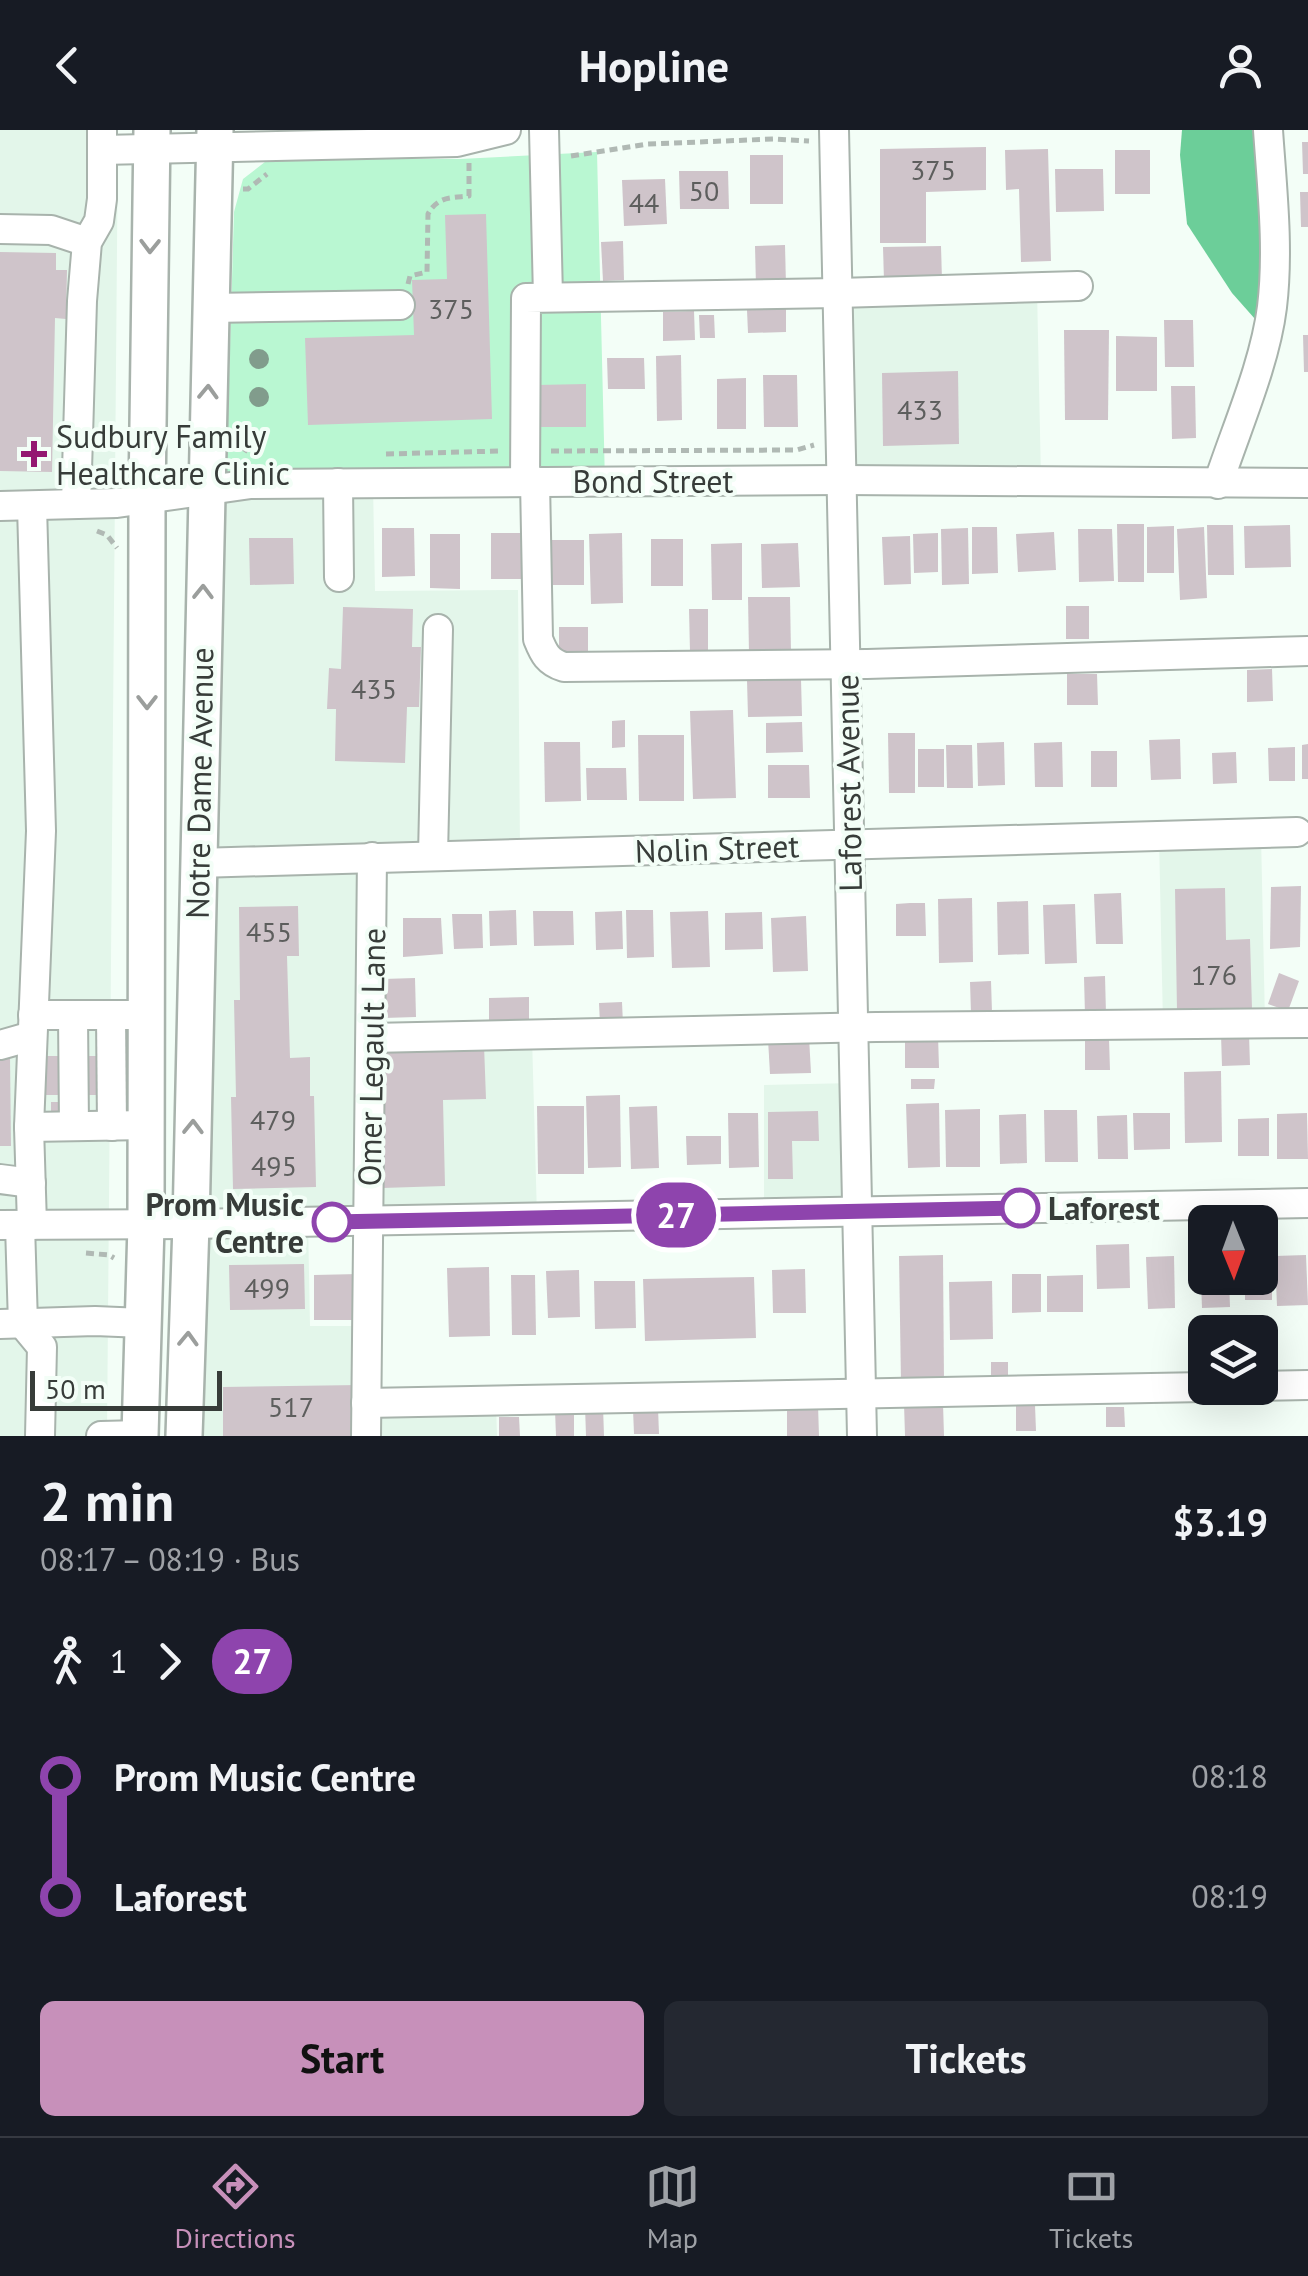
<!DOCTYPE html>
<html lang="en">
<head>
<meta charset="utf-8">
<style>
  :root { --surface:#171b24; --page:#242831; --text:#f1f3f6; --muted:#9ea1a6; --line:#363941; --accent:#c790ba }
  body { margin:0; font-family:"PT Sans",sans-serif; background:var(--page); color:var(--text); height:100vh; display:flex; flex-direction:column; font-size:38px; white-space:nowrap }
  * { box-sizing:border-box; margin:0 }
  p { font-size:32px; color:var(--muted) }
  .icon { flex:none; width:55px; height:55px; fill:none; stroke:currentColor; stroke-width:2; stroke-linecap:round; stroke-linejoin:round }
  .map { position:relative; height:1306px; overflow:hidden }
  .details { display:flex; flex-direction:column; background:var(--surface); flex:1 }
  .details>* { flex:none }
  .badge { padding:0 20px; border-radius:32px; font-size:35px; line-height:65px }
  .needle { width:65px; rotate:179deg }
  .buttons { position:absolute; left:1188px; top:1075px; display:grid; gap:20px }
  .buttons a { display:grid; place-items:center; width:90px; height:90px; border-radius:15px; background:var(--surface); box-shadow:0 10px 40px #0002; font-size:50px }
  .scale { position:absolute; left:30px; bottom:25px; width:192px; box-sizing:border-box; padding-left:10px; border:5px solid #373c39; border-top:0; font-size:28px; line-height:35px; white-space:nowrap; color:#373c39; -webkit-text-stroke:8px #f3fef7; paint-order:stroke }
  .map>.badge { position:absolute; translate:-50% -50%; box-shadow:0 0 0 5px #fff }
  .legs { display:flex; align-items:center; gap:15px; height:110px; padding:0 40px; font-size:32px }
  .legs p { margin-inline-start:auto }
  .summary { display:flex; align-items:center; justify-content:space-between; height:170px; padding:0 40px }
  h1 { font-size:55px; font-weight:700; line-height:75px }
  .action { display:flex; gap:20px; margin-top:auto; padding:20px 40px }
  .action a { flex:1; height:115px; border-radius:15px; background:var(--accent); color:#111; font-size:40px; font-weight:700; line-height:115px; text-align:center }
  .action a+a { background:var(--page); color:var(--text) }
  ul { padding:0 40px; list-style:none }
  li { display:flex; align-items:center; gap:35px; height:120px; font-size:38px }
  li i { display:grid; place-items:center; width:15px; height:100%; margin:0 12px; background:currentColor }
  li i::after { content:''; width:25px; height:25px; margin:-12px; border:8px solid; border-radius:50%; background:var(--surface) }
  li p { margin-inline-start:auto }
  li:first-child i { background:linear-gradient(#0000 50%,currentColor 0) }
  li:last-child i { background:linear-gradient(currentColor 50%,#0000 0) }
  header { display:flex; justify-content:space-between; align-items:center; height:130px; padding:0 40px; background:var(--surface); font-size:45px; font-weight:700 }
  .tab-bar { display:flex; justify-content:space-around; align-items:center; height:140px; border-top:2px solid var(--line); background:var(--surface); font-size:28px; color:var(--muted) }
  .tab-bar a { display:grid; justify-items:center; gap:5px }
  .tab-bar .on { color:var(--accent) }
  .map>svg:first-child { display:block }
  .built { fill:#e3f6ea }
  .green { fill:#b9f7d2 }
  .forest { fill:#6cce99 }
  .building { fill:#cfc4ca }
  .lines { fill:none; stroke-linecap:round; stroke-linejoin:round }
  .minor-casing { stroke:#a8b3ac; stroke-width:32 }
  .major-casing { stroke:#a8b3ac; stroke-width:40 }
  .path { stroke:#b0b9b4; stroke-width:5; stroke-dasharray:8 5; stroke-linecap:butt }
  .minor { stroke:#fff; stroke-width:28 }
  .major { stroke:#fff; stroke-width:35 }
  .tree { fill:#819c8c }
  .oneway { stroke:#9b9e9c }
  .line-1-casing { stroke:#fff; stroke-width:22 }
  .line-1 { stroke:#8e44ad; stroke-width:15 }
  .poi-dot { fill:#941771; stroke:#f3fef7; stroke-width:4 }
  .stop-1-dot { fill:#fff; stroke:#8e44ad; stroke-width:5 }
  .labels { text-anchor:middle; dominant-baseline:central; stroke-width:8; stroke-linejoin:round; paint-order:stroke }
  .number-label { font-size:28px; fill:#5d5e5d }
  .poi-label { font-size:32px; fill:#373c39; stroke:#f3fef7; text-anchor:start }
  .street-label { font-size:32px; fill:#373c39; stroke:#f3fef7 }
  .stop-label { font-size:32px; font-weight:bold; fill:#373c39; stroke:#f3fef7; text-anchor:end }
</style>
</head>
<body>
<header><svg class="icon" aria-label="back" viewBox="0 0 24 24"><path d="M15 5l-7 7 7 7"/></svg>Hopline<svg class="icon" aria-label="person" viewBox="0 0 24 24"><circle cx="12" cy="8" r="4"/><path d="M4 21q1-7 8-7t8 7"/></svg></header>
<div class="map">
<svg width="1308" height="1306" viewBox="0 0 1308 1306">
  <rect width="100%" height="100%" fill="#f3fef7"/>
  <g class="built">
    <path d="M0,0H118L107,1306H0Z"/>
    <path d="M1037,159L1041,350L844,349L840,164Z"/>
    <path d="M226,352L373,355L375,461L518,460L520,722L374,726L372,908L532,907L537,1086L308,1090L310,1196H366L365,1275L496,1273L497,1306H199Z"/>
    <path d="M1261,705L1265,892L1163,894L1159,707Z"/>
    <path d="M853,953L856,1078L764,1080V955Z"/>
  </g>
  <path class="green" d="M597,22L605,353L226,352L234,82L243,49L270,28L460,29Z"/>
  <path class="forest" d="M1182,0H1265L1263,198L1232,163L1187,94L1180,25Z"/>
  <g class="building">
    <path d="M1302,12H1308V44H1303Z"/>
    <path d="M986,17V60L926,62V113H880V19Z"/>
    <path d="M1048,19L1051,131L1021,132L1019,59L1006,60L1005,20Z"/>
    <rect x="1115" y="20" width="35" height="44"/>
    <rect x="750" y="25" width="33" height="49"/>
    <path d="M1055,39H1103L1104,81L1056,82Z"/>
    <path d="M679,41H728L729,79H680Z"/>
    <path d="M665,49L667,94L624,96L622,50Z"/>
    <path d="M1300,62H1308V97H1301Z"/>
    <path d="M486,84L492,289L308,295L305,208L414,205L412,150L447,149L445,85Z"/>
    <path d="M623,111L624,150L603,151L601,112Z"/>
    <path d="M785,115L786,155L756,156L755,116Z"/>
    <path d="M941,116L942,150L884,151L883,117Z"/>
    <path d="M0,122L56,123V140H67L66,189L55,188L52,342L0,341Z"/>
    <path d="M786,178V202L748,203L747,180Z"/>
    <path d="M694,181L695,210L663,211V182Z"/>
    <path d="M699,185H714L715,208H700Z"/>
    <path d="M1164,190H1193L1194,237H1165Z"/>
    <path d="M1064,200H1109L1108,290H1065Z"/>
    <path d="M1303,205H1308V242H1304Z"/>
    <path d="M1116,206L1157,207V261H1116Z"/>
    <path d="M681,225L682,290L657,291L656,226Z"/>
    <path d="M607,228H644L645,259H608Z"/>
    <path d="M958,241L959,314L883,316L882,243Z"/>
    <path d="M763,245H797L798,297H764Z"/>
    <path d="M746,248V299H717V249Z"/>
    <path d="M586,254V297H537V255Z"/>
    <path d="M1171,256H1195L1196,308L1172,309Z"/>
    <path d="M1117,394H1144V452H1118Z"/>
    <path d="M1207,395H1233L1234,445H1208Z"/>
    <path d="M1290,395L1291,437L1245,438L1244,396Z"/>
    <path d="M1174,396V443H1147V397Z"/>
    <path d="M972,397H997L998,443L972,444Z"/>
    <path d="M1204,397L1207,468L1180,470L1177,399Z"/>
    <path d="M382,398H414L415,446L382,447Z"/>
    <path d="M968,398L969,454L942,455L941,399Z"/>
    <path d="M1078,399H1112L1114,451L1079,452Z"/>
    <path d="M1054,402L1056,440L1018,442L1016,404Z"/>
    <rect x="491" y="403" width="32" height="46"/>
    <path d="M622,403L623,473L591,474L589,404Z"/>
    <path d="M938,403V442L914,443L913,404Z"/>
    <path d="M430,404H460V459L430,458Z"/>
    <path d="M910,406L911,454L884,455L882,407Z"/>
    <path d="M249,408H293L294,454L250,455Z"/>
    <rect x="651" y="409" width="32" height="47"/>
    <rect x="551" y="410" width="33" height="45"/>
    <path d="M742,413V470H712L711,414Z"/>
    <path d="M798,413L800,457L762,458L761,414Z"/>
    <path d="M748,467H790L791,523L749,524Z"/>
    <rect x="1066" y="476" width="23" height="33"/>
    <path d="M343,477L413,479L412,517H421L419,577H407L405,633L335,631L336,579H327L329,538L341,539Z"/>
    <path d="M689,479H708V521L690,522Z"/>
    <rect x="559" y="497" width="29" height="28"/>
    <path d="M1272,539L1273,571L1247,572V540Z"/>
    <path d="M1067,544H1097L1098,575H1067Z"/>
    <path d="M801,549L802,586L748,587L747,550Z"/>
    <path d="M733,580L736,668L693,669L690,581Z"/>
    <path d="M625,590V617L612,618V591Z"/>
    <path d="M802,592L803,622L766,623V593Z"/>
    <path d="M888,603H915V663H889Z"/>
    <path d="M638,605H684V671H639Z"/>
    <path d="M1180,609L1181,649L1151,650L1149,610Z"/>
    <path d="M544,612H580L581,671L545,672Z"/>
    <path d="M1004,612L1005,655L978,656L977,613Z"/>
    <path d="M1062,612L1063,657H1035L1034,613Z"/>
    <path d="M1308,614V649H1302V615Z"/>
    <path d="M946,615H972L973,658H947Z"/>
    <path d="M1295,617V651H1269L1268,618Z"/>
    <rect x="918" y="619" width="26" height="38"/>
    <rect x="1091" y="621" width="26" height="36"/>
    <path d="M1236,622L1237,653L1213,654L1212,623Z"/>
    <path d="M768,635H809L810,668H768Z"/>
    <path d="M586,638H626L627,670H587Z"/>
    <path d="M1301,756L1300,817L1270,819L1271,757Z"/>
    <path d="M1225,758L1226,810L1250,809L1252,879L1177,881L1175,759Z"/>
    <path d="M1121,763L1123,814H1096L1094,764Z"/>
    <path d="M972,768L973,832L939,833L938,769Z"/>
    <path d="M1028,771L1029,824L998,825L997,772Z"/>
    <path d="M910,773H925L926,806H896V774Z"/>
    <path d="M1075,774L1077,833L1045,834L1043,775Z"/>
    <path d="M298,776L299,826H287L290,928L310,927V966H314L316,1057L233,1059L231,967H236L234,870H240L239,777Z"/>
    <path d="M516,780L517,815L490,816L489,781Z"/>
    <path d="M626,780H653L654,827L627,828Z"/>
    <path d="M533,781H573L574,815L534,816Z"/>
    <path d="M622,781L623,819L596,820L595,782Z"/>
    <path d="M708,781L710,837L672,838L670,782Z"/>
    <path d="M762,782L763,819L725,820V783Z"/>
    <path d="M452,784H482L483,818L454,819Z"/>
    <path d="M806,786L808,841L773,842L771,788Z"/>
    <path d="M403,788H441L443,824L403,827Z"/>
    <path d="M1279,843L1299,851L1288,881L1268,874Z"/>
    <path d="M1105,846L1106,884L1085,885L1084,847Z"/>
    <path d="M415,848L416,887L384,888L383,849Z"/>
    <path d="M991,851L992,883L971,884L970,852Z"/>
    <path d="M529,867V898H489V868Z"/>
    <path d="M622,872L623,894H600L599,873Z"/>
    <path d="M1249,904L1250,935L1222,936L1221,905Z"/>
    <path d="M905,905H938L939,938H905Z"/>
    <path d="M809,907L811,943L770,944L768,909Z"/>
    <path d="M1109,909L1110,940H1085V910Z"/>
    <path d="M484,915L486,969L443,970L445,1056L382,1058V918Z"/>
    <path d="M43,926H96V965H44Z"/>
    <path d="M0,927H10L11,1016H0Z"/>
    <path d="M1221,941L1222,1012L1185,1013L1184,942Z"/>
    <path d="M911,949H935L934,959H911Z"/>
    <path d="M620,965L621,1037L588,1038L586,966Z"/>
    <path d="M51,972H60V994L51,995Z"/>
    <path d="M939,973L940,1037L908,1038L906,974Z"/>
    <path d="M537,976H584V1044H538Z"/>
    <path d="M657,976L659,1038L631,1039L629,977Z"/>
    <path d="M980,979V1037H946L945,980Z"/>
    <path d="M1044,980H1077L1078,1032H1045Z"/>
    <path d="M818,981L819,1011H792L793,1049H768V982Z"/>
    <path d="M728,983H758L759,1037L729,1038Z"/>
    <path d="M1133,983H1170V1019L1134,1020Z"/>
    <path d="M1307,983L1308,1029H1277V984Z"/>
    <path d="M1026,984L1027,1033L1000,1034L999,985Z"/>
    <path d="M1127,985L1128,1029H1098L1097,986Z"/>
    <path d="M1269,988V1026H1238V989Z"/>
    <path d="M686,1006H721V1034L687,1035Z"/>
    <path d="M1129,1114L1130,1158L1097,1159L1096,1115Z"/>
    <path d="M1200,1124H1205V1148H1229L1230,1177L1202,1178Z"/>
    <path d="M943,1125L944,1253L901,1254L899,1126Z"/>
    <path d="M1306,1125L1308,1175L1277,1176L1275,1126Z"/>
    <path d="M1174,1126L1175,1178L1148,1179L1146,1127Z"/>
    <path d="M1260,1126H1272V1170H1245V1148H1260Z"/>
    <path d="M304,1134L305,1179L230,1180L229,1135Z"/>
    <path d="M489,1137L490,1206L449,1207L447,1138Z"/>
    <path d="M805,1139L806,1183H773L772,1140Z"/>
    <path d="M579,1140L580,1187L548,1188L546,1141Z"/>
    <path d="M359,1144V1190H314V1145Z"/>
    <path d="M1012,1144H1041V1182L1012,1183Z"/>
    <path d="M511,1145H535L536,1205H512Z"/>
    <path d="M1083,1145V1182H1047V1146Z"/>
    <path d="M754,1147L756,1208L645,1211L643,1149Z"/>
    <path d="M594,1151H635L636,1198L595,1199Z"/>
    <path d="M992,1151L993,1209L950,1210L949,1152Z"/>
    <rect x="991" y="1232" width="17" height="19"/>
    <path d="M359,1255L356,1306H223V1257Z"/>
    <path d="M943,1273L944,1306H905L904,1274Z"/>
    <path d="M818,1275L819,1306H787V1276Z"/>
    <path d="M1016,1275H1035L1036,1301H1016Z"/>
    <path d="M585,1276H603L604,1306H586Z"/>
    <path d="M1106,1277H1124L1125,1297H1106Z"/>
    <path d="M658,1278L659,1304H634L633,1279Z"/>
    <path d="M555,1280L574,1281V1306H556Z"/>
    <path d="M499,1287H519L520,1306H499Z"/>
  </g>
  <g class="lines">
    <g class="minor-casing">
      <g id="minor">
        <path d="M544,0L548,167"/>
        <path d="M834,0L862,1306"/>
        <path d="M102,20L457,12L506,0"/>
        <path d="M0,99L51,100L87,112"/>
        <path d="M210,178L400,175"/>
        <path d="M525,351L526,168L838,163L1078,156"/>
        <path d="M535,351L538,509C544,524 548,532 564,537L867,534L1308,521"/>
        <path d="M338,353L339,447"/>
        <path d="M1218,354C1236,299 1265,234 1272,177C1279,119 1272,58 1268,0"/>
        <path d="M76,374L82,171L87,112L99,91L102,69V0"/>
        <path d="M0,376L117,373L251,354L843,350L1308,353"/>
        <path d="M32,376L41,701L29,997L32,1095"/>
        <path d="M433,726L438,499"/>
        <path d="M198,733L1297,702"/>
        <path d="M33,885H147"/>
        <path d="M111,885L112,996"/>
        <path d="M73,886L74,996"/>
        <path d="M371,908L876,897L1308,893"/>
        <path d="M0,915L32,906"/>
        <path d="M29,997L147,995"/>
        <path d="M0,1049L31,1053"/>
        <path d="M0,1095L191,1094L1308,1073"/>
        <path d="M20,1095L23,1194L42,1217L40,1306"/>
        <path d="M0,1194L95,1191L143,1193"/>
        <path d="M1260,1256L1308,1255"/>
        <path d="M366,1273L1205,1257"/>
        <path d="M101,1306L140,1305"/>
        <path d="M366,1306L372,727"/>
      </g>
    </g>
    <g class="major-casing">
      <g id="major">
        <path d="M140,1306L146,1095L147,369L152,0"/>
        <path d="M184,1306L191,1094L215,0"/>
      </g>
    </g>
    <g class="path">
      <path d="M571,26L648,14L774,9L809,11"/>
      <path d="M243,59H248L267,44"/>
      <path d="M408,154L410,146L427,142L428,84C438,66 451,68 469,66V33"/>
      <path d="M241,317L255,326"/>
      <path d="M551,321L797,320L814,315"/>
      <path d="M386,324L500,321"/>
      <path d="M97,401L107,405L117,418"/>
      <path d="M86,1123L109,1125L114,1128"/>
    </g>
    <use href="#minor" class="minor"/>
    <use href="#major" class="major"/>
  </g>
  <g class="tree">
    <circle cx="259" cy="229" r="10"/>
    <circle cx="259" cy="267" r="10"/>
  </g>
  <defs><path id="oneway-chevron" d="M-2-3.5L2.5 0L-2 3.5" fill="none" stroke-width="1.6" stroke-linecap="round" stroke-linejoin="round" transform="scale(2.5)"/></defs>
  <g class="oneway">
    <use href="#oneway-chevron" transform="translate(150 116) rotate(91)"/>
    <use href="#oneway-chevron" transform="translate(208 262) rotate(-88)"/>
    <use href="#oneway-chevron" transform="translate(203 462) rotate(-89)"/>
    <use href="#oneway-chevron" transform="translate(147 572) rotate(90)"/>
    <use href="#oneway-chevron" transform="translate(193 997) rotate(-89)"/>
    <use href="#oneway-chevron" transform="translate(188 1209) rotate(-88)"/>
  </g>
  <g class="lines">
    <g class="line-1-casing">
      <path id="line-1" d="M332,1092L1020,1078"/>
    </g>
    <use href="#line-1" class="line-1"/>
  </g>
  <path class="poi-dot" d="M29 309h10v10h10v10h-10v10h-10v-10h-10v-10h10z"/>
  <g class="stop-1-dot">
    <circle cx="1020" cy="1078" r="18"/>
    <circle cx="332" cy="1092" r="18"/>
  </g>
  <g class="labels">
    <g class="number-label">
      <text x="933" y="39">375</text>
      <text x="704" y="60">50</text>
      <text x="644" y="72">44</text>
      <text x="451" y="178">375</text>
      <text x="920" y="279">433</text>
      <text x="374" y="558">435</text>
      <text x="269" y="801">455</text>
      <text x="1214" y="844">176</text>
      <text x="273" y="989">479</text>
      <text x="274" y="1035">495</text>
      <text x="267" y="1157">499</text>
      <text x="291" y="1276">517</text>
    </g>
    <g class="poi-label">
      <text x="56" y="306">Sudbury Family<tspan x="56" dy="37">Healthcare Clinic</tspan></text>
    </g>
    <g class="street-label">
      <text x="653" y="351">Bond Street</text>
      <text transform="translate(199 653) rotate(-89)">Notre Dame Avenue</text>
      <text transform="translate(848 653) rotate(-91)">Laforest Avenue</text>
      <text transform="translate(717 718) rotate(-2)">Nolin Street</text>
      <text transform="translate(371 927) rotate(-89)">Omer Legault Lane</text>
    </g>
    <g class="stop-label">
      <text x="304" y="1074">Prom Music<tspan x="304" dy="37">Centre</tspan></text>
      <text x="1048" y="1078" text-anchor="start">Laforest</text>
    </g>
  </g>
</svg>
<div class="buttons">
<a><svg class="needle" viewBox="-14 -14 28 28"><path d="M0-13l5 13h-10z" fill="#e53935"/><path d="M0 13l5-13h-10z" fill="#9ea1a6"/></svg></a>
<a><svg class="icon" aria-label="layers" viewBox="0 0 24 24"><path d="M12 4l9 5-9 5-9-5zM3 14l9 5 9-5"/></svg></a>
</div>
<div class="scale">50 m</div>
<b class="badge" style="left:676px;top:1085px;background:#8e44ad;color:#fff">27</b>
</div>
<section class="details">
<div class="summary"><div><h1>2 min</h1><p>08:17 – 08:19 · Bus</p></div><b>$3.19</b></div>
<div class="legs"><svg class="icon" aria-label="walk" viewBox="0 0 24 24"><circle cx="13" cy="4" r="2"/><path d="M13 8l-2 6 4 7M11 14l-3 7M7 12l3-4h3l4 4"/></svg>1<svg class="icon" aria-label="forward" viewBox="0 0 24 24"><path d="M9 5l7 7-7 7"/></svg><b class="badge" style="background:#8e44ad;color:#fff">27</b></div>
<ul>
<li><i style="color:#8e44ad"></i><b>Prom Music Centre</b><p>08:18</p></li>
<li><i style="color:#8e44ad"></i><b>Laforest</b><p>08:19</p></li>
</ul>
<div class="action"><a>Start</a><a>Tickets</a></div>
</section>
<nav class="tab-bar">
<a class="on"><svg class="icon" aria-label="directions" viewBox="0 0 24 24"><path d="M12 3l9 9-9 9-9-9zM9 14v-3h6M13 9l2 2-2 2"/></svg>Directions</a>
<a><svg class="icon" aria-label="map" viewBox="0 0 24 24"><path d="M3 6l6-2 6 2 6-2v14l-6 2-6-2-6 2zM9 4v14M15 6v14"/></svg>Map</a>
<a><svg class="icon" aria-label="tickets" viewBox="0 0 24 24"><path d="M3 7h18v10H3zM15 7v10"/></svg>Tickets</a>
</nav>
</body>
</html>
